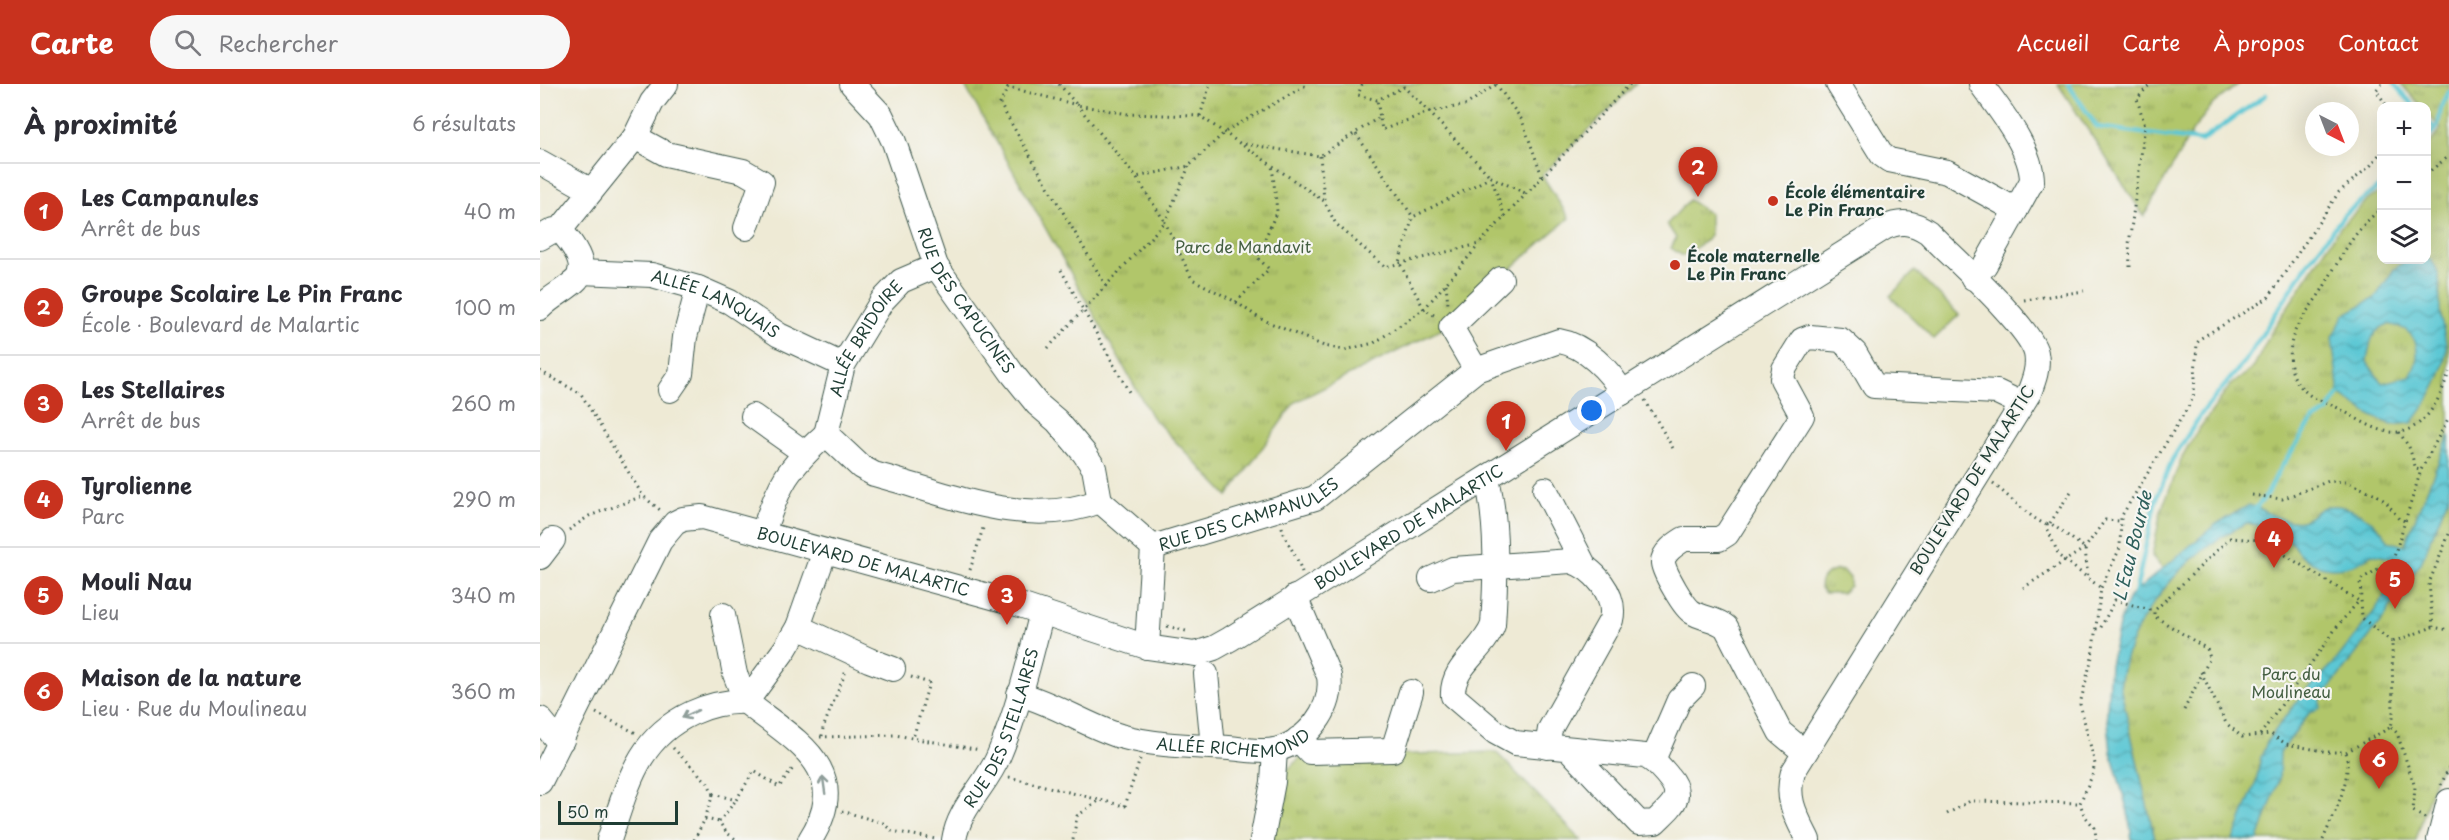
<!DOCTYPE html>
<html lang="fr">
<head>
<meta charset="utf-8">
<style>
	body { margin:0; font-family:"Playpen Sans",sans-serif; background:#f7f7f7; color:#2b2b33 }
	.controls { position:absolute; right:18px; top:18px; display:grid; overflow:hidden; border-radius:12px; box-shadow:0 6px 24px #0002 }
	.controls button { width:54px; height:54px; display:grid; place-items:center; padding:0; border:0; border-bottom:2px solid #e1e1e2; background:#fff; color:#2b2b33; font:30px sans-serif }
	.compass { position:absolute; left:1765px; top:18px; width:54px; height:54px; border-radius:50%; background:#fff; box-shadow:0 6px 24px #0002; rotate:138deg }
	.scale { position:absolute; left:18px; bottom:15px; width:120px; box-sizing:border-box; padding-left:6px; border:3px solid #1f3d34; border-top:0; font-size:16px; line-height:21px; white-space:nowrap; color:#1f3d34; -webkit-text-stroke:4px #f6f6f2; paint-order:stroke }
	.you { position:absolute; left:1052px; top:327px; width:21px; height:21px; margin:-15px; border:4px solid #fff; border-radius:50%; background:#1a73e8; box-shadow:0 0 0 9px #1a73e833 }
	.badge { display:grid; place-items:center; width:39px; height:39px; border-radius:50%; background:#c8321e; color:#fff; font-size:20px; font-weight:700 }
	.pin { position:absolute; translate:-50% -50px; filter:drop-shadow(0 2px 3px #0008) }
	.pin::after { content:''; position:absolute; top:32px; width:21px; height:18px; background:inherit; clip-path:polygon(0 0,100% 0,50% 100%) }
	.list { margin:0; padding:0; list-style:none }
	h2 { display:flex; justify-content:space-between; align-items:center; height:78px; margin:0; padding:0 24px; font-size:26px }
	h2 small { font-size:20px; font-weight:400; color:#7c7c81 }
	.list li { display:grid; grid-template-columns:39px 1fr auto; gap:18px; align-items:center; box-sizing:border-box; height:96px; padding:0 24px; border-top:2px solid #e1e1e2 }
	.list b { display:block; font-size:22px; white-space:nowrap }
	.list p { margin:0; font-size:20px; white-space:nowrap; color:#7c7c81 }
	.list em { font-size:20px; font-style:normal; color:#7c7c81 }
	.icon { flex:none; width:33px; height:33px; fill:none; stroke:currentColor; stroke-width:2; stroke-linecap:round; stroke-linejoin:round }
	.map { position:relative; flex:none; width:1909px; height:756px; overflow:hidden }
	header { display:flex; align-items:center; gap:36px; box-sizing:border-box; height:84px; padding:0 30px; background:#c8321e; color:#fff }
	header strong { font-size:28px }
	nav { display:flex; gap:33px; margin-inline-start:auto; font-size:21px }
	.search { width:420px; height:54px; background:#f7f7f7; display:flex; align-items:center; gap:15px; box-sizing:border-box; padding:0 21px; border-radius:33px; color:#7c7c81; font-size:22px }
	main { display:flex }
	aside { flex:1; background:#fff }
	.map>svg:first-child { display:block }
</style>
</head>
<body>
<header>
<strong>Carte</strong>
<div class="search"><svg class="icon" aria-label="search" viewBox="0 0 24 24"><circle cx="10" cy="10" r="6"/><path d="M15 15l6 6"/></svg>Rechercher</div>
<nav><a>Accueil</a><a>Carte</a><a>À propos</a><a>Contact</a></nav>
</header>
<main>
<aside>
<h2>À proximité<small>6 résultats</small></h2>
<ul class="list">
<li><span class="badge">1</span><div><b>Les Campanules</b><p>Arrêt de bus</p></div><em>40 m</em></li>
<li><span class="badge">2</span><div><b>Groupe Scolaire Le Pin Franc</b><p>École · Boulevard de Malartic</p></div><em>100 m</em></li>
<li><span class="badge">3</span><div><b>Les Stellaires</b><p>Arrêt de bus</p></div><em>260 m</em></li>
<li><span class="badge">4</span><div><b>Tyrolienne</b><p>Parc</p></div><em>290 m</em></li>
<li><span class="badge">5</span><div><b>Mouli Nau</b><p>Lieu</p></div><em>340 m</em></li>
<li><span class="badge">6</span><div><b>Maison de la nature</b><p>Lieu · Rue du Moulineau</p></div><em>360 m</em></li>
</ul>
</aside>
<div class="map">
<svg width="1909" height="756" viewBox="0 0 1909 756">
	<defs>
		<pattern id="park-tufts" width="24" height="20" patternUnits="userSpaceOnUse" patternTransform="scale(1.5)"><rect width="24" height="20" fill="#b1c66a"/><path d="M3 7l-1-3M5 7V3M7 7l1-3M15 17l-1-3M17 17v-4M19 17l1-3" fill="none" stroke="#8fa258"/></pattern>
		<pattern id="water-waves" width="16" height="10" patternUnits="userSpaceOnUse" patternTransform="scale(1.5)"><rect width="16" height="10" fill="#5cc7d4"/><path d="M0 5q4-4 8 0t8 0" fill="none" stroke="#4ba3ad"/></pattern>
	</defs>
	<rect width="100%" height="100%" fill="#f6f6f2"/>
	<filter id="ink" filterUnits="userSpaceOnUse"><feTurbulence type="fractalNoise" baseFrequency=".0167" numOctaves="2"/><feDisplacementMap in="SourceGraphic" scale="12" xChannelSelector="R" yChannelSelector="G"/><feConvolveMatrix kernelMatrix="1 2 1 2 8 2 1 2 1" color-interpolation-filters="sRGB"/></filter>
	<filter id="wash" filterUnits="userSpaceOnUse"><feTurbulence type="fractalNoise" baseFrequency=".008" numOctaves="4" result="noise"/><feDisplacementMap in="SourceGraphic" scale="24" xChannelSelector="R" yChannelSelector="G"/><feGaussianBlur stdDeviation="1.35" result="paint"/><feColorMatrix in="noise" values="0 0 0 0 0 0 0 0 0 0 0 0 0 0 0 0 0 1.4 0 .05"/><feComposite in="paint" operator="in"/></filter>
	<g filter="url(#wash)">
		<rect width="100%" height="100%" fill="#eeead5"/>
		<path fill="#b1c66a" stroke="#68824f" stroke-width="1.5" d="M1375,187L1419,231L1394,255L1350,212Z"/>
		<g fill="url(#park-tufts)" stroke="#68824f" stroke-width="1.5">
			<path d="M424,0H1096L1002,91L1029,134L902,245L755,318L688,412L612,333Z"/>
			<path d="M1518,0H1699L1673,20L1653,46L1604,132Z"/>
			<path d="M1861,0H1909V669L1894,696L1876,756H1615L1580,603C1585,561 1603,527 1632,496L1612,472L1621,427L1643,371L1654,352L1690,302L1713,284L1733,245L1801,142L1828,116L1841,107L1842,176H1886L1887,63L1901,45L1887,29L1886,22H1881Z"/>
			<path d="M1149,116L1170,130V151L1167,156L1143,172L1131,164L1136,154L1127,140Z"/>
			<path d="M1297,486L1304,487L1310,494V502L1302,509H1285L1280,504L1281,496L1287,490Z"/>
			<path d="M956,668L1041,756H732L744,689L761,673Z"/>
		</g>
		<g fill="url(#water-waves)" stroke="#3e8284" stroke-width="1.5" fill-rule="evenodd">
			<path d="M1887,172C1904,187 1899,208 1900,228C1901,241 1908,256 1906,269C1903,294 1887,320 1872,339L1852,341L1832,332L1799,310L1792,254L1805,230L1835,214L1854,185L1867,176H1886ZM1849,240C1854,242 1863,243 1867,247C1881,258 1879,279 1870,292L1842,299L1827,278C1830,260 1830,246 1849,240Z"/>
			<path d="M1909,352V411L1881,479L1855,513L1847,530L1780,616L1781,624L1770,628L1740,669L1739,695L1718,756H1693L1716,698L1721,673L1728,656L1760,613L1794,579L1833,529L1847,508L1859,476L1832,470C1813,487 1780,490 1760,470C1755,466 1754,460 1749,456C1739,448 1719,440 1706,439C1643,471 1589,532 1580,602L1615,756H1592L1588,728L1571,668L1567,627L1570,581L1580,537L1589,513L1676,440L1709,421C1724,425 1745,441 1762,437C1769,436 1775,427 1782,424C1804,415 1839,437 1848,457L1864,462Z"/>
		</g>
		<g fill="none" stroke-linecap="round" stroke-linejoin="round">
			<g stroke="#5cc7d4" stroke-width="4.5">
				<path d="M1528,0L1557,43L1661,57L1726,11"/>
				<path d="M1854,0L1874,22"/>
				<path d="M1886,36L1895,45"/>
				<path d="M1886,55L1898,42L1901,24L1909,8"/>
				<path d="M1713,427L1727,411L1738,388L1772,337L1787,328L1799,310"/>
				<path d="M1595,511L1615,419L1632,376L1662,329L1705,277L1769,178L1804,131L1842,100"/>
			</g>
		</g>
	</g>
	<g filter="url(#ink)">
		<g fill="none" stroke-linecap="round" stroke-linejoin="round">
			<g stroke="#3e574c" stroke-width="26">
				<g id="minor">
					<path id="s1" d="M312,0L341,31L354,58L396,182L472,289L497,320L517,337L544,369L554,384L560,417"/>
					<path d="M1298,0L1342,71L1349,76L1407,88L1476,126"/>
					<path d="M95,53L126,70L203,87L222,98L206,144"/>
					<path d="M0,78L50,106"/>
					<path d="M20,146L95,53L112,18L126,0"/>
					<path d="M0,154L14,146H20"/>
					<path id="s2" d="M40,188L112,191L158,204L190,218L239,251L303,281"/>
					<path d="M1433,194L1445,181L1492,97C1492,65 1459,25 1441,0"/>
					<path d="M0,224C10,213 29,204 37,195C49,180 30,157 20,146"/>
					<path d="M936,286L911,243L961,195"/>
					<path d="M130,306L141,290L145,253L158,204"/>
					<path d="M213,332L265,369"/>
					<path id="s3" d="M286,350L303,281L342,217L361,197L396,182"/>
					<path d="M947,395C958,441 956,494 953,541C944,567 911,582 913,612L955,648L975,659L1105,672C1115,676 1120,683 1127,691C1146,713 1132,721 1115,738L1099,739L1029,665"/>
					<path d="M1005,405L1044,481"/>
					<path id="s4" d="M223,449C239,399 247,385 286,350L321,383L334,390C406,409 486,446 560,417L613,463L775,414L936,286L1019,257C1044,261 1071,287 1082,309"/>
					<path d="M0,473L13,456"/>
					<path d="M891,495L913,485L1031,477C1054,484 1077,511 1071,536L1010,645L1007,663"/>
					<path d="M183,531L195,590L206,618"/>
					<path d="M258,543L329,576L353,585"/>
					<path d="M607,563L613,463"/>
					<path d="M666,590L673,663"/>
					<path id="s5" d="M479,610C514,619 545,641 580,652C615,662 653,662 689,664C703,665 721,669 735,666C767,658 794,625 789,592L755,513"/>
					<path d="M206,618C255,657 315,685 270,756"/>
					<path d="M206,618L245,565L258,543L285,467"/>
					<path d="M0,635L14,652L22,656"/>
					<path d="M758,655L770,668L853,666L871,608"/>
					<path d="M1264,668L1240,648L1186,543C1175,534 1163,535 1152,528C1144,524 1124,488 1123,479C1122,469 1136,460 1144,455H1179L1187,450L1262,332L1242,295L1244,285L1262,256L1270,253L1301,256L1315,269L1334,302L1457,308L1482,320"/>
					<path d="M1113,676L1139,616L1153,602"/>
					<path id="s6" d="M0,698L120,457L135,439L143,435L162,433L474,519L607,563L655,570L674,564L690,555L1344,144C1361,136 1373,138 1388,148C1411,172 1489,241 1496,269C1499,283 1494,296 1489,309L1253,688C1245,715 1256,732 1268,756"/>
					<path d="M69,756C88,702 96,655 152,629C170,621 187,617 206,618"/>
					<path id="s7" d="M414,756C419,723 447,701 459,671C478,626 490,575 502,528"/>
					<path d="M722,756L733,698L735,666"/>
					<path d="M1899,756L1909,717"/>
				</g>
			</g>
			<g stroke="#3e574c" stroke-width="3" stroke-dasharray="1.5 4.5" stroke-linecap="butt">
				<path d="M519,0L537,21L588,30L660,32L784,117L796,140L845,183L939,160L1090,0"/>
				<path d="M822,0L818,11L837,16L864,3L889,28L842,46L837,16"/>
				<path d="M956,0L982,36L1002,92"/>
				<path d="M1842,0L1836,6L1847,22"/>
				<path d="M889,28L951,93L873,133L859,178L884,225L897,233"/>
				<path d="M889,28L926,21L957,0"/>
				<path d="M660,32L670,0"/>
				<path d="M816,50L873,133"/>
				<path d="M705,60L780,72L838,34"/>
				<path d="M780,72L784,115"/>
				<path d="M649,82L625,138L652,195L696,218L719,234L784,262L805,266L834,259L884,225L938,162"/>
				<path d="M1886,90L1909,72"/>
				<path d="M1361,119L1371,101"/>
				<path d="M1842,124C1815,145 1801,172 1785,201C1768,231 1746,242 1751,282C1752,293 1760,303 1767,309C1774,315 1784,317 1792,321C1812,330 1840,354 1864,347C1890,339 1901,311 1909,288"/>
				<path d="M965,133L951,93L987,110"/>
				<path d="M1590,183L1589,160L1605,42L1597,15L1610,0"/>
				<path d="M521,186L589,308"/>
				<path d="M906,200L908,220"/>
				<path d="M566,202L460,20L468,3L537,21L596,93"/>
				<path d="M1484,216L1544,207"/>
				<path d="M696,218L729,185L717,173L737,127L732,81"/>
				<path d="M508,264L625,138L596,93L649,82L685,48L768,0"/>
				<path d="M0,287L41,310L103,412"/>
				<path d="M1105,316L1134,366"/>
				<path d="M1859,348L1869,363L1876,385L1881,386"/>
				<path d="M1453,400C1472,414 1485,430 1506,441L1519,472L1561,504"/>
				<path d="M1712,411L1742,415L1789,397L1806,398L1836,410L1847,419L1859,435L1865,437"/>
				<path d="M1510,439L1532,406"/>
				<path d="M1507,440L1510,439L1545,464L1548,494"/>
				<path d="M742,443C746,459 757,471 762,488"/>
				<path d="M29,446L49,432L103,412L120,426"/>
				<path d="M1909,450L1889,499L1893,543L1909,546"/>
				<path d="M430,486L444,441"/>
				<path d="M1483,504L1545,464L1565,436L1580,437"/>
				<path d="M627,542L646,547"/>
				<path d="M1556,545H1560L1575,516L1614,527"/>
				<path d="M1852,558L1822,534L1820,496L1853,476L1881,386L1909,333"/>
				<path d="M1661,588L1686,639L1702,653L1731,650L1746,660L1788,668H1806L1851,643L1853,634L1852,558L1893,543"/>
				<path d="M371,593L389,599L373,654"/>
				<path d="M1644,626L1670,574L1667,565L1614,532V527L1690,454L1721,456L1819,517L1799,540L1720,651"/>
				<path d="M56,629L96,649"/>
				<path d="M1851,643L1857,649L1875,703L1873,727L1886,735"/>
				<path d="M282,652L283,644L306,587"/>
				<path d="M280,653L355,651L440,666"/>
				<path d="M133,664L168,699L173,710"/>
				<path d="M469,693L560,716"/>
				<path d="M1901,701L1909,683"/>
				<path d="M173,710L196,716L214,687L239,703L254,683"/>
				<path d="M302,727L343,739L352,747L395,755"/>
				<path d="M1407,730L1430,717L1540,719"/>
				<path d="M165,735L179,738L187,749L197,756"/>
				<path d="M179,738L196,716"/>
				<path d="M154,756L165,735L173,710"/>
				<path d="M533,756L537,732L560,716L585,722L600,675"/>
				<path d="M1556,756L1555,744L1544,731L1540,719L1552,692L1555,680L1540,620L1552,573L1561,504L1580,464L1581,433L1651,318L1654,309L1657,259L1661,254L1728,214L1799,108L1831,81L1842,67"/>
				<path d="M1783,756C1794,728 1812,698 1806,668"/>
			</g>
			<use href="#minor" stroke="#fff" stroke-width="24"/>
		</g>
		<defs><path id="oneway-shaft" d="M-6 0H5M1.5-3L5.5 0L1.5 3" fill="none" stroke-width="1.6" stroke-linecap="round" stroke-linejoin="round" transform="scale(1.5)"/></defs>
		<g stroke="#8f9e9a">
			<use href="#oneway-shaft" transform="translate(150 630) rotate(155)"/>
			<use href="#oneway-shaft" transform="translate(284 701) rotate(-98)"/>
		</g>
	</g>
	<g fill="#c8321e" stroke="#f6f6f2" stroke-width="2">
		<circle cx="1233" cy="117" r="6"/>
		<circle cx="1135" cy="181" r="6"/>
	</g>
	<g text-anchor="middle" stroke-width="4.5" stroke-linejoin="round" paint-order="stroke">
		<g font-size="16" font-weight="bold" fill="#1f3d34" stroke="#f6f6f2" text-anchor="start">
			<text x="1245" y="114">École élémentaire<tspan x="1245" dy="18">Le Pin Franc</tspan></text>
			<text x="1147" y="178">École maternelle<tspan x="1147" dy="18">Le Pin Franc</tspan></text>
		</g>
		<g font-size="16" fill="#445f42" stroke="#f6f6f2">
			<text x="703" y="169">Parc de Mandavit</text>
			<text x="1751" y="596">Parc du<tspan x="1751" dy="18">Moulineau</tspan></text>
		</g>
		<g font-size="16" fill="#1f3d34" stroke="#f6f6f2">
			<text dy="6" stroke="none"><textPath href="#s1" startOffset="248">RUE DES CAPUCINES</textPath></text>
			<text dy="6" stroke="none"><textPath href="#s2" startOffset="142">ALLÉE LANQUAIS</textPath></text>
			<text dy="6" stroke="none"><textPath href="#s3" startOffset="105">ALLÉE BRIDOIRE</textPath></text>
			<text transform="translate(1432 396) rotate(-58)" y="6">BOULEVARD DE MALARTIC</text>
			<text dy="6" stroke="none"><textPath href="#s4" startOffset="586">RUE DES CAMPANULES</textPath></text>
			<text dy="6" stroke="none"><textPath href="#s6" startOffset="1082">BOULEVARD DE MALARTIC</textPath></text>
			<text dy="6" stroke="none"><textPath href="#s6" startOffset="488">BOULEVARD DE MALARTIC</textPath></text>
			<text dy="6" stroke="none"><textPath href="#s7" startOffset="123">RUE DES STELLAIRES</textPath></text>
			<text dy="6" stroke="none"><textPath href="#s5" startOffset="225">ALLÉE RICHEMOND</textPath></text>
		</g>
		<g font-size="18" font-style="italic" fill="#2e605c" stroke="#f6f6f2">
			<text transform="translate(1593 462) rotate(-76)" y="6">L'Eau Bourde</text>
		</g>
	</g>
</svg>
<div class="controls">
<button>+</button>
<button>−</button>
<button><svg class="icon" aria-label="layers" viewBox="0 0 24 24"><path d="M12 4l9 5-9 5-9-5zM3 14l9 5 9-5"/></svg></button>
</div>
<svg class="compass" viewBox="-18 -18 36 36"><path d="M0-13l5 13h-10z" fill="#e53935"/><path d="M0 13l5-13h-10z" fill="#7c7c81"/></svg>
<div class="scale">50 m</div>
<div class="you"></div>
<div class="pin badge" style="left:966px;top:367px">1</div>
<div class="pin badge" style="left:1158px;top:113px">2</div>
<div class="pin badge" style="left:467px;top:541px">3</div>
<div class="pin badge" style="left:1734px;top:484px">4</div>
<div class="pin badge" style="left:1855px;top:525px">5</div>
<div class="pin badge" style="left:1839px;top:705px">6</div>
</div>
</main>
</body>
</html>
